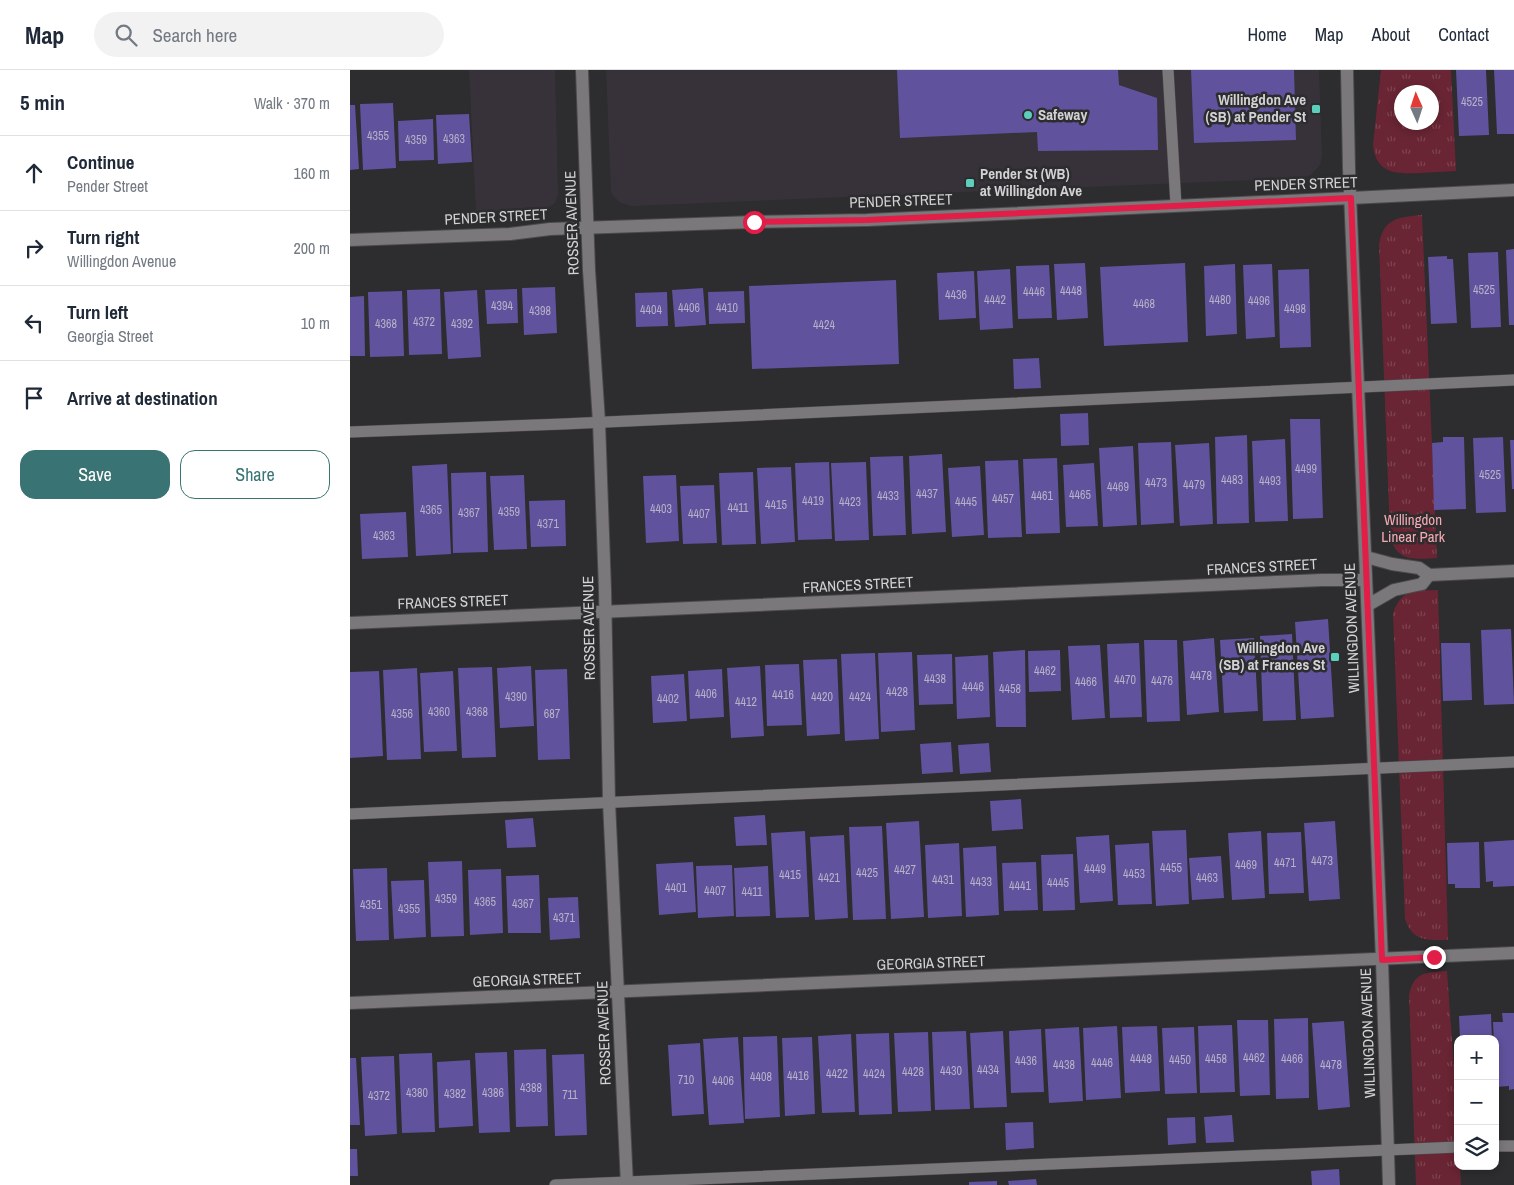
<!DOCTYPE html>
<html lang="en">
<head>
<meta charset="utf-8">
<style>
	body { margin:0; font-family:"Archivo Narrow",sans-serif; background:#f2f2f3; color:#1f2937 }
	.controls { position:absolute; right:15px; bottom:15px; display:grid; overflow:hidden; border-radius:10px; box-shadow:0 2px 8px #0003 }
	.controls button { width:45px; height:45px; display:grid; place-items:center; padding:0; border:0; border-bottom:1px solid #e0e1e3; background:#fff; color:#1f2937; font:25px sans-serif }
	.compass { position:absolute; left:1044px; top:15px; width:45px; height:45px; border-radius:50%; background:#fff; box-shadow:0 2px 8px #0003; rotate:357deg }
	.stop { position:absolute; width:15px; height:15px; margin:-11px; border:4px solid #e11d48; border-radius:50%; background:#fff }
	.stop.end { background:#e11d48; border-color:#fff; box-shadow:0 1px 5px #0008 }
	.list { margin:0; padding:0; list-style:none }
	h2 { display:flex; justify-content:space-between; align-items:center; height:65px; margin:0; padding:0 20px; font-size:21px }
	h2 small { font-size:16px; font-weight:400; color:#747a83 }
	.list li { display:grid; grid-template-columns:32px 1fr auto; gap:15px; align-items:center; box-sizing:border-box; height:75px; padding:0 20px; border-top:1px solid #e0e1e3 }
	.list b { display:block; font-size:19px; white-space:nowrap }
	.list p { margin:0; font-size:16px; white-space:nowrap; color:#747a83 }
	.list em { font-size:16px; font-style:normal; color:#747a83 }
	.actions { display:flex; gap:10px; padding:15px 20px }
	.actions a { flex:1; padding:11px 0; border:1px solid #3a7373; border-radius:15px; text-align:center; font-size:18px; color:#3a7373 }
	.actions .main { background:#3a7373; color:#fff }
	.icon { flex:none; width:28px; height:28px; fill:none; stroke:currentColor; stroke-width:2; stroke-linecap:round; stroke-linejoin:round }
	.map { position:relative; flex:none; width:1164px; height:1115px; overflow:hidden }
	header { display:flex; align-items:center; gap:30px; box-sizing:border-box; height:70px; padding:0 25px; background:#fff; border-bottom:1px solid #e0e1e3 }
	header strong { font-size:24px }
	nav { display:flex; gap:28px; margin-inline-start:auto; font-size:18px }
	.search { width:350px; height:45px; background:#f2f2f3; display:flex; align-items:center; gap:12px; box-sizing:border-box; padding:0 18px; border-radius:28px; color:#747a83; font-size:19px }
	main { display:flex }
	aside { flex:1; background:#fff }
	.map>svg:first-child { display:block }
</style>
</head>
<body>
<header>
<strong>Map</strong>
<div class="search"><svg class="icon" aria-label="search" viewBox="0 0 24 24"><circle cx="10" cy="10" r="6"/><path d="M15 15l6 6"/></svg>Search here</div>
<nav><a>Home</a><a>Map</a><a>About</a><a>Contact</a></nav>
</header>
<main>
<aside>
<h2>5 min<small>Walk · 370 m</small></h2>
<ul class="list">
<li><svg class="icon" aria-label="ahead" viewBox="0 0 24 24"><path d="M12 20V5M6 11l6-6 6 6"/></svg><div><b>Continue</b><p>Pender Street</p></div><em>160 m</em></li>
<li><svg class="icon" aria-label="right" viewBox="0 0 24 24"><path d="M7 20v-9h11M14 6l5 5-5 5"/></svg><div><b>Turn right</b><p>Willingdon Avenue</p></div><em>200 m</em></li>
<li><svg class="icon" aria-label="left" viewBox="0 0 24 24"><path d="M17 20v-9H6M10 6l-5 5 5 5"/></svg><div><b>Turn left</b><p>Georgia Street</p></div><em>10 m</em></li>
<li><svg class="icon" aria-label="arrive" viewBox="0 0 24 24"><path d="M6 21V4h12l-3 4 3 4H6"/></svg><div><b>Arrive at destination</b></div></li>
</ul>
<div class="actions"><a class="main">Save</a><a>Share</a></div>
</aside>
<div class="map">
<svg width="1164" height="1115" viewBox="0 0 1164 1115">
	<defs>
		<pattern id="park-tufts" width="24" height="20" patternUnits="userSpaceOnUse" patternTransform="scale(1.25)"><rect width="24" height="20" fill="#692533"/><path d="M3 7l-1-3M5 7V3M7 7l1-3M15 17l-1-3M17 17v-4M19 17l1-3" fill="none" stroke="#7e4450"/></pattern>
	</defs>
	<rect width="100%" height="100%" fill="#2d2c2e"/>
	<g fill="#373239">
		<path d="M119,0H205L208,124L205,133L196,139L126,142Z"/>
		<path d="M256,0H969L972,86L970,95L961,105L950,108L282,136L271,133L264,127L261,122Z"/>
	</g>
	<g fill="url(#park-tufts)" fill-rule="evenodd">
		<path d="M1031,0H1101L1106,101C1094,102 1082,102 1070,103C1046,104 1026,104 1023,75ZM1082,22V52H1052V22Z"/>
		<path d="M1072,145L1087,488C1065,489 1047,493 1040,466L1029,175C1033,148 1049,147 1072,145Z"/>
		<path d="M1088,520L1098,870C1077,870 1063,872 1055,849L1043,543C1052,518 1065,521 1088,520Z"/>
		<path d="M1097,901L1108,1054V1096H1110L1111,1115H1066L1059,925C1064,901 1076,903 1097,901Z"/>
	</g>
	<g fill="#60529d">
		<path d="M547,0H768L769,15L807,28L808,80L688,81L687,62L550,68Z"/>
		<path d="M841,0H944L946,70L844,73Z"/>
		<path d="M1106,0H1136L1139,65L1109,66Z"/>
		<path d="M1144,0H1164V64H1147Z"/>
		<path d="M43,33L46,98L13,100L10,34Z"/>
		<path d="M0,35H5L9,99L0,100Z"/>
		<path d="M119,44L122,92L88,94L86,45Z"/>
		<path d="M83,49L84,90L49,91L48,51Z"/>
		<path d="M1164,179V255H1159L1156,180Z"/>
		<path d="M1148,182L1151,257L1121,258L1118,183Z"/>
		<path d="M1097,186V189H1103L1107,253L1081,254L1078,187Z"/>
		<path d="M735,193L738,248L707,250L704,194Z"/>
		<path d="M835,193L838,272L754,276L750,197Z"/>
		<path d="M885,194L887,264L856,266L854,196Z"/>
		<path d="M922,194L925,267L896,269L893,195Z"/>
		<path d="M699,195L702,248L668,249L666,196Z"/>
		<path d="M660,199L663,258L630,260L627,201Z"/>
		<path d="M959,199L961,277L930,278L928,200Z"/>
		<path d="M624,201L626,248L589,250L587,203Z"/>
		<path d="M546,210L549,294L402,299L399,216Z"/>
		<path d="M205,217L207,263L174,265L172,218Z"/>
		<path d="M353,218L356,255L325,257L322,220Z"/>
		<path d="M90,219L92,284L59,285L57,220Z"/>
		<path d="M167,219L168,253L137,254L135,220Z"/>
		<path d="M127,220L131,287L98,289L94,222Z"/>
		<path d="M52,221L54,286L20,287L18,222Z"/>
		<path d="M394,221L395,253L359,254L358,222Z"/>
		<path d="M317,222L318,256L286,257L285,223Z"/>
		<path d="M14,226L15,286H0V227Z"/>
		<path d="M689,288L691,318L664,319L663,289Z"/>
		<path d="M738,343L739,375L711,376L710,344Z"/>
		<path d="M940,349H970L973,448L943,449Z"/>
		<path d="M897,365L899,453L867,454L865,367Z"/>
		<path d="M1093,367H1114L1116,439L1084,440L1082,373L1093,372Z"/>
		<path d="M1153,367L1156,442L1126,443L1123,368Z"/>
		<path d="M935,369L938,451L905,452L902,371Z"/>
		<path d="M1160,370H1164V419H1162Z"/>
		<path d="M821,372L824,453L791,455L788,373Z"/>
		<path d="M859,373L863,454L830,456L825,375Z"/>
		<path d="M783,376L787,455L753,457L749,378Z"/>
		<path d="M592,384L596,462L562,464L559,386Z"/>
		<path d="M553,386L556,465L523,466L520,387Z"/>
		<path d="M707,388L710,463L676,464L673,389Z"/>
		<path d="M668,390L672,467L638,468L635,391Z"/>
		<path d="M479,392L482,469L448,470L445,393Z"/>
		<path d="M516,392L519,470L485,471L481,393Z"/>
		<path d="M744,393L748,456L716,457L713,395Z"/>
		<path d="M97,394L101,484L66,486L62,396Z"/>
		<path d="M630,396L634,465L602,467L598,398Z"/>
		<path d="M441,397L445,472L411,474L407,398Z"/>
		<path d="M136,402L138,482L103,483L101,403Z"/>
		<path d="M403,402L406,474L372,475L369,403Z"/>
		<path d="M174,405L177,479L144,480L140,406Z"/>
		<path d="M326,405L329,471L296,473L293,406Z"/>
		<path d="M364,415L367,473L333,474L330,416Z"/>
		<path d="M215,430L216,476L181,477L179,431Z"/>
		<path d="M56,442L58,487L12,489L10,444Z"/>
		<path d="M978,549L984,647L951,649L945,552Z"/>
		<path d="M1161,559L1164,634L1134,635L1131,560Z"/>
		<path d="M942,564L946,650L913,651L910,566Z"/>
		<path d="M864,568L869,642L837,645L833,571Z"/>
		<path d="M904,568L908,641L874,643L870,570Z"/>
		<path d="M794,570H827L830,651L797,652Z"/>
		<path d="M789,573L792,647L760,648L757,574Z"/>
		<path d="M1091,573H1120L1122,630L1093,631Z"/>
		<path d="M750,575L755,648L722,650L718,576Z"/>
		<path d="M675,580L676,657H646L643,582Z"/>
		<path d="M710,580L711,621L679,622L678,581Z"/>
		<path d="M562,582L565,660L531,662L528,583Z"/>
		<path d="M525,583L529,669L495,671L491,584Z"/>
		<path d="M602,584L603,634L569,635L567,585Z"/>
		<path d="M638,585L640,647L607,649L605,587Z"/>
		<path d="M487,589L490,664L457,666L453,590Z"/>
		<path d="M449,594L452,655L417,656L415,595Z"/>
		<path d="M181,596L184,656L150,658L147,598Z"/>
		<path d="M410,596L414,666L381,668L377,598Z"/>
		<path d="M142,597L146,687L112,688L108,598Z"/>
		<path d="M67,598L71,689L37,690L33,600Z"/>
		<path d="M217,599L220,689L188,690L185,600Z"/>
		<path d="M372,599L374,647L340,649L338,601Z"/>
		<path d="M29,601L33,686L0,688V602Z"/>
		<path d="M103,601L107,681L74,682L70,603Z"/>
		<path d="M334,604L337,651L303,653L301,606Z"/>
		<path d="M601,672L603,702L572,704L570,674Z"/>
		<path d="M639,673L641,702L610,704L608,675Z"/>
		<path d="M671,729L673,759L642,761L640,731Z"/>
		<path d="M415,745L417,775L386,776L384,747Z"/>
		<path d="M183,748L186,777L157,778L155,750Z"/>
		<path d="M569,751L574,847L541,849L536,753Z"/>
		<path d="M985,751L990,829L959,831L954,753Z"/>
		<path d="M532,756L536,849L503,850L499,757Z"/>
		<path d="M836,760L839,834L806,836L802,761Z"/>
		<path d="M455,761L459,847L426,848L421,763Z"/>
		<path d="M911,761L915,828L882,830L878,763Z"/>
		<path d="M951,762L954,823L919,824L917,763Z"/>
		<path d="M494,765L498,848L465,850L460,767Z"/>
		<path d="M759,765L763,831L730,833L726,767Z"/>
		<path d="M1164,770V816L1143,817V811L1136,812L1134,772Z"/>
		<path d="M1129,772L1130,818H1105V814H1098L1097,773Z"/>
		<path d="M609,773L612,846L578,848L575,775Z"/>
		<path d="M799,773L802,834L768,835L765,775Z"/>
		<path d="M646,776L649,845L616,847L613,778Z"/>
		<path d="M723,784L725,840L693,841L691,785Z"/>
		<path d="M871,786L874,828L842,830L839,788Z"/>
		<path d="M112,791L114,866L81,867L78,792Z"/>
		<path d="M343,792L346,842L309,845L306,794Z"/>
		<path d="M686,792L688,840L654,841L652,793Z"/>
		<path d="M382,795L384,846L348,848L346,796Z"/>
		<path d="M418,796L420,846L386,847L384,798Z"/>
		<path d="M37,798L39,870L6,871L3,799Z"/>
		<path d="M151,799L153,863L120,865L118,800Z"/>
		<path d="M189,805L191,863H158L156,806Z"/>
		<path d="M74,810L76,867L44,869L41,811Z"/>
		<path d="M228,827L230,868L200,870L198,828Z"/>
		<path d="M1152,943H1164V1019L1159,1020V1016L1146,1017L1143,952H1153Z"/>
		<path d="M1141,944L1142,969H1110L1109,946Z"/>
		<path d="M958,948L959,1028L926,1029L924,949Z"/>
		<path d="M887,950H918L920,1025L890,1026Z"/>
		<path d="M994,951L1000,1037L968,1040L962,953Z"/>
		<path d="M882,955L885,1022L850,1023L848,956Z"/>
		<path d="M767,956L771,1028L736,1030L733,958Z"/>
		<path d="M807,956L810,1021L775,1023L772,957Z"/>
		<path d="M729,957L733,1031L699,1033L695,959Z"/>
		<path d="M844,957L847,1023L815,1024L812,958Z"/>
		<path d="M691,959L694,1022L661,1023L659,961Z"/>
		<path d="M616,961L620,1039L585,1040L582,962Z"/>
		<path d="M653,961L657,1037L624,1038L620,963Z"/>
		<path d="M578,962L581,1041L548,1042L544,963Z"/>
		<path d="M539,963L542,1044L509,1045L506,964Z"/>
		<path d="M501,964L505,1042L472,1043L468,966Z"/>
		<path d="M427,966L430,1047L395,1049L393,967Z"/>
		<path d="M388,967L394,1053L359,1055L353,969Z"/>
		<path d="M462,967L465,1044L435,1046L432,968Z"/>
		<path d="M350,973L354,1044L322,1046L318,975Z"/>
		<path d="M196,979L198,1056L166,1057L164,980Z"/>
		<path d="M157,982L160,1062L129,1063L125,983Z"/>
		<path d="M82,983L85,1062L52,1063L49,984Z"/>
		<path d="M234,984L237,1065L205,1066L202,985Z"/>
		<path d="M44,986L47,1064L15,1066L11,987Z"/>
		<path d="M0,988H6L10,1055H0Z"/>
		<path d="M120,990L123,1056L89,1058L87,992Z"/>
		<path d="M882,1045L884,1072L856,1073L854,1047Z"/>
		<path d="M845,1047L846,1073L818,1075L817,1048Z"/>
		<path d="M683,1052L684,1078L656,1080L655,1053Z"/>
		<path d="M0,1079H7L8,1106H0Z"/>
		<path d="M989,1099L990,1115H962L961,1101Z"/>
		<path d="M686,1109L687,1115H659L658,1111Z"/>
		<path d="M647,1111V1115H619V1112Z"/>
	</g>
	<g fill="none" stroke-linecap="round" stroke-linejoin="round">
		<g stroke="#4b494b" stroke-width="12">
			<g id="lane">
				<path d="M818,0L826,135"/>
				<path d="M0,362L213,354L1164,310"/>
				<path d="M0,744L1164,692"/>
				<path d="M1145,1076H1164"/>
				<path d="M205,1115L1108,1077"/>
			</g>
		</g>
		<g stroke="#4b494b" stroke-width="14">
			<g id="street">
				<path d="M232,0L239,200L249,352L255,520L259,732L277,1115"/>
				<path d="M1016,487L1042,494L1069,498L1079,505L1164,501"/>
				<path d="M1018,535L1044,520L1072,514L1079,505"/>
				<path d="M0,553L972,510H1016"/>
				<path d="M0,933L1164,883"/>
			</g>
		</g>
		<g stroke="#4b494b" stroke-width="14">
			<g id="secondary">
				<path d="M997,0L999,99L1032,890L1039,1115"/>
				<path d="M0,170L160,164L200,159L404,152L517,150L1001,128L1164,120"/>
			</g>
		</g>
		<use href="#lane" stroke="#7a787b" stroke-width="11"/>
		<use href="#street" stroke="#7a787b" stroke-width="12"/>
		<use href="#secondary" stroke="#7a787b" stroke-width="12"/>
	</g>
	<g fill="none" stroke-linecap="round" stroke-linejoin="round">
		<path stroke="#e11d48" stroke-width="6" d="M404,152L517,150L1001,128L1032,890L1084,887"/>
	</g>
	<g fill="#5bcebc" stroke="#2d2c2e" stroke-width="2">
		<rect x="961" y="34" width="10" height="10" rx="2.5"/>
		<circle cx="678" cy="45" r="5"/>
		<rect x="615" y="108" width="10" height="10" rx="2.5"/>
		<rect x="980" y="582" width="10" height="10" rx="2.5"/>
	</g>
	<g text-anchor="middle" stroke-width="5" stroke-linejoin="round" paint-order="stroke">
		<g font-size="12" fill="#b6b1c6">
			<text x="1122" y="36">4525</text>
			<text x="28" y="70">4355</text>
			<text x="104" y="73">4363</text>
			<text x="66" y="74">4359</text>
			<text x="1134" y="224">4525</text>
			<text x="721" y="225">4448</text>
			<text x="684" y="226">4446</text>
			<text x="606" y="229">4436</text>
			<text x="645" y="234">4442</text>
			<text x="870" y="234">4480</text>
			<text x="909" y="235">4496</text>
			<text x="794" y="238">4468</text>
			<text x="152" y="240">4394</text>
			<text x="339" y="242">4406</text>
			<text x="377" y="242">4410</text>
			<text x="945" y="243">4498</text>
			<text x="301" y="244">4404</text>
			<text x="190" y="245">4398</text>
			<text x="74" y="256">4372</text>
			<text x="36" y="258">4368</text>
			<text x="112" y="258">4392</text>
			<text x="474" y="259">4424</text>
			<text x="956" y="403">4499</text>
			<text x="1140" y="409">4525</text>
			<text x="882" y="414">4483</text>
			<text x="920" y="415">4493</text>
			<text x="806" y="417">4473</text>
			<text x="844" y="419">4479</text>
			<text x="768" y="421">4469</text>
			<text x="577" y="428">4437</text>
			<text x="730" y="429">4465</text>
			<text x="538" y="430">4433</text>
			<text x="692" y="430">4461</text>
			<text x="653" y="433">4457</text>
			<text x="463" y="435">4419</text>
			<text x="500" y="436">4423</text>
			<text x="616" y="436">4445</text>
			<text x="426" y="439">4415</text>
			<text x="388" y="442">4411</text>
			<text x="311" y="443">4403</text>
			<text x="81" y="444">4365</text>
			<text x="159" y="446">4359</text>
			<text x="119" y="447">4367</text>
			<text x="349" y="448">4407</text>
			<text x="198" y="458">4371</text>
			<text x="34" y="470">4363</text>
			<text x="695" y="605">4462</text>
			<text x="851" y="610">4478</text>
			<text x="585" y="613">4438</text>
			<text x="775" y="614">4470</text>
			<text x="812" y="615">4476</text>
			<text x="736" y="616">4466</text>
			<text x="623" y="621">4446</text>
			<text x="660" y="623">4458</text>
			<text x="547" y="626">4428</text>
			<text x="356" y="628">4406</text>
			<text x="433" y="629">4416</text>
			<text x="166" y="631">4390</text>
			<text x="472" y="631">4420</text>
			<text x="510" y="631">4424</text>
			<text x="318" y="633">4402</text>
			<text x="396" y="636">4412</text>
			<text x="89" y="646">4360</text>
			<text x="127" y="646">4368</text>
			<text x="52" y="648">4356</text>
			<text x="202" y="648">687</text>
			<text x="972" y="795">4473</text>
			<text x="935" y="797">4471</text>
			<text x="896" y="799">4469</text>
			<text x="821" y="802">4455</text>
			<text x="745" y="803">4449</text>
			<text x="555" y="804">4427</text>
			<text x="517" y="807">4425</text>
			<text x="784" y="808">4453</text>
			<text x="440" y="809">4415</text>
			<text x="479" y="812">4421</text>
			<text x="857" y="812">4463</text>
			<text x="593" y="814">4431</text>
			<text x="631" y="816">4433</text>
			<text x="708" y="817">4445</text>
			<text x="670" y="820">4441</text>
			<text x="326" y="822">4401</text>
			<text x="365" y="825">4407</text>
			<text x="402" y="826">4411</text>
			<text x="96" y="833">4359</text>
			<text x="135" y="836">4365</text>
			<text x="173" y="838">4367</text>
			<text x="21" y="839">4351</text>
			<text x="59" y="843">4355</text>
			<text x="214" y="852">4371</text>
			<text x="904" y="992">4462</text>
			<text x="791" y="993">4448</text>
			<text x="866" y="993">4458</text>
			<text x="942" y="993">4466</text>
			<text x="830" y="994">4450</text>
			<text x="676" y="995">4436</text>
			<text x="752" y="997">4446</text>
			<text x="714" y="999">4438</text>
			<text x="981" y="999">4478</text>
			<text x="638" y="1004">4434</text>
			<text x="601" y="1005">4430</text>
			<text x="563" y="1006">4428</text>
			<text x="487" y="1008">4422</text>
			<text x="524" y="1008">4424</text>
			<text x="448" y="1010">4416</text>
			<text x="411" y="1011">4408</text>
			<text x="336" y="1014">710</text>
			<text x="373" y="1015">4406</text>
			<text x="181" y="1022">4388</text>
			<text x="67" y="1027">4380</text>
			<text x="143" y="1027">4386</text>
			<text x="105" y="1028">4382</text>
			<text x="220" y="1029">711</text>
			<text x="29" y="1030">4372</text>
		</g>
		<g font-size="15" font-weight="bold" fill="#d2d1d3" stroke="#2d2c2e" text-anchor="end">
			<text x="956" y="35">Willingdon Ave<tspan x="956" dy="17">(SB) at Pender St</tspan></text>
			<text x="688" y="50" text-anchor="start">Safeway</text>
			<text x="630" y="109" text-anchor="start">Pender St (WB)<tspan x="630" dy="17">at Willingdon Ave</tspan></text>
			<text x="975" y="583">Willingdon Ave<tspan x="975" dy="17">(SB) at Frances St</tspan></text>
		</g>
		<g font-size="15" fill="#d2d1d3" stroke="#2d2c2e">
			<text transform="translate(956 114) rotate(-2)" y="5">PENDER STREET</text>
			<text transform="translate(551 131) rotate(-2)" y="5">PENDER STREET</text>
			<text transform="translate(146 147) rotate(-3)" y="5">PENDER STREET</text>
			<text transform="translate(222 153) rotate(-92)" y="5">ROSSER AVENUE</text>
			<text transform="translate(912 497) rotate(-3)" y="5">FRANCES STREET</text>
			<text transform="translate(508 515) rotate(-3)" y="5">FRANCES STREET</text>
			<text transform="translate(103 532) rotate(-2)" y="5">FRANCES STREET</text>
			<text transform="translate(239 558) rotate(-91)" y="5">ROSSER AVENUE</text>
			<text transform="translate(1002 558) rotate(-92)" y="5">WILLINGDON AVENUE</text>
			<text transform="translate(581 893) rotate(-2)" y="5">GEORGIA STREET</text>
			<text transform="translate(177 910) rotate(-2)" y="5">GEORGIA STREET</text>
			<text transform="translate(254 963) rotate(-92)" y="5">ROSSER AVENUE</text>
			<text transform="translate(1018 963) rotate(-92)" y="5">WILLINGDON AVENUE</text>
		</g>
		<g font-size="15" fill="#f6abb4" stroke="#2d2c2e">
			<text x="1063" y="455">Willingdon<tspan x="1063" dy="17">Linear Park</tspan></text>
		</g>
	</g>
</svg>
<div class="controls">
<button>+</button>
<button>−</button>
<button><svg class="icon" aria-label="layers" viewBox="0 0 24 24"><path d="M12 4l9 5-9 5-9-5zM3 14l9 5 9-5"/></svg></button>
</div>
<svg class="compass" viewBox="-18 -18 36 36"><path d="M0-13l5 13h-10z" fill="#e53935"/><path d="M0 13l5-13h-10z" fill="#747a83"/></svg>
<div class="stop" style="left:404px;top:152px"></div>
<div class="stop end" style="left:1084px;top:887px"></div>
</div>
</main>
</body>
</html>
